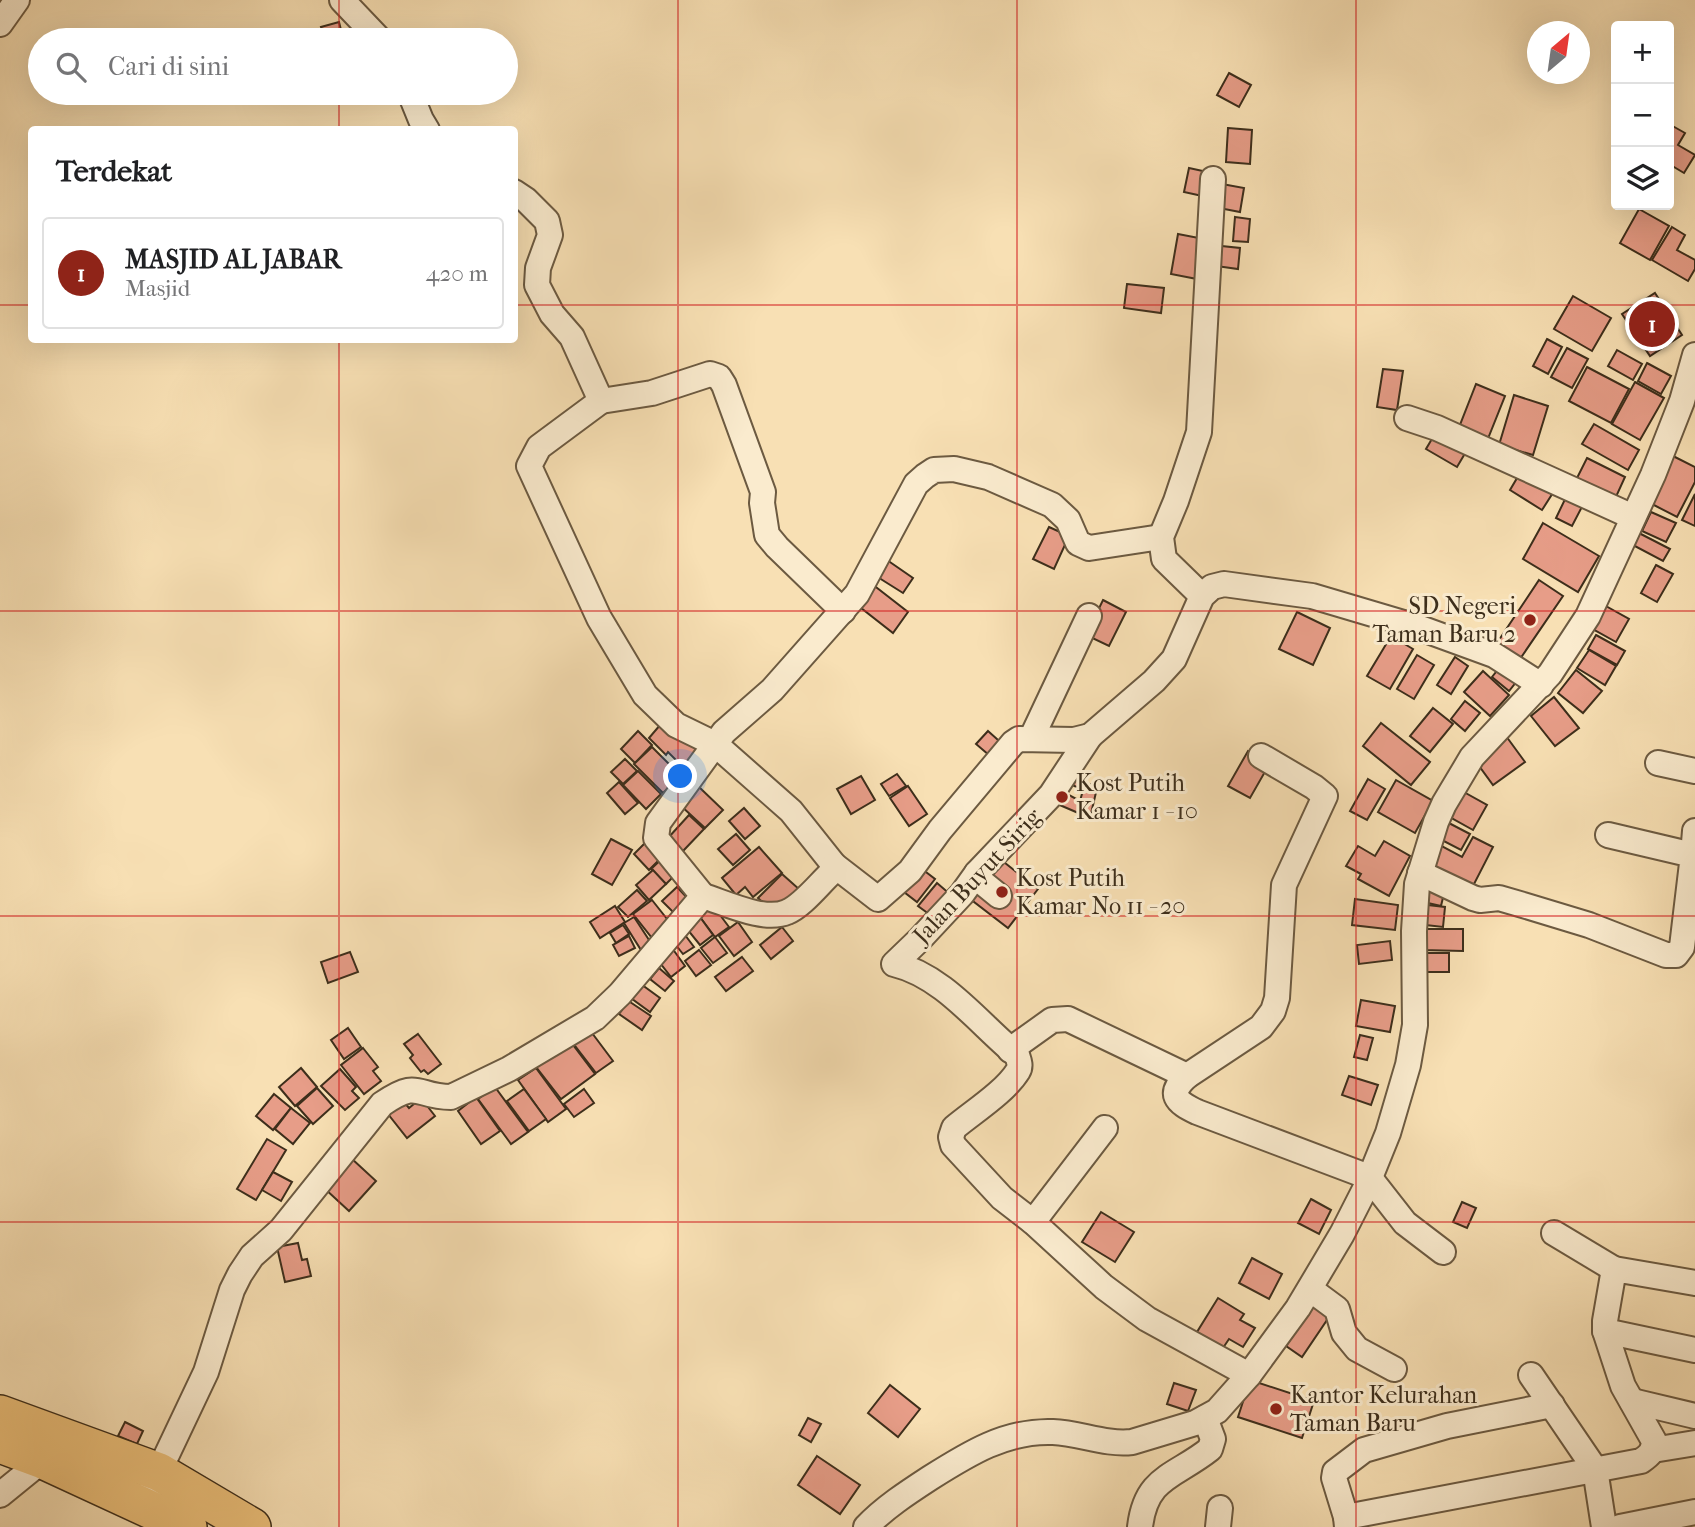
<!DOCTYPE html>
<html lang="id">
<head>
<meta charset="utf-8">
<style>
	body { margin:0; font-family:"IM FELL French Canon",serif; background:#f2f2f2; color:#202124 }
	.controls { position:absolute; right:21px; top:21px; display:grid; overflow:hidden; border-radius:7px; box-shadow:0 7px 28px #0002 }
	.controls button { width:63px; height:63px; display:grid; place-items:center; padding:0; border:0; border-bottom:2px solid #e0e0e0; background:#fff; color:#202124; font:35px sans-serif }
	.compass { position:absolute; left:1527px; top:21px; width:63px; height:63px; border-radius:50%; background:#fff; box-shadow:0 7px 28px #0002; rotate:29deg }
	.you { position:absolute; left:681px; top:777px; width:24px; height:24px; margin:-18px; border:5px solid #fff; border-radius:50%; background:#1a73e8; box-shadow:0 0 0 10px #1a73e833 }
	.badge { display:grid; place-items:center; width:46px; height:46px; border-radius:50%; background:#8f2418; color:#fff; font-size:23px; font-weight:700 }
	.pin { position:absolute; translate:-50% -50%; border:4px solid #fff; box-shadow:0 2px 7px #0006 }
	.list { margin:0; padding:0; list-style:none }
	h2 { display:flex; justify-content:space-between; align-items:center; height:91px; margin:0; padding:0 28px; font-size:30px }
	h2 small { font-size:23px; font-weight:400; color:#757577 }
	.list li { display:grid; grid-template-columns:46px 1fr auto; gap:21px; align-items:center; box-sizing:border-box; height:112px; margin:0 14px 14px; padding:0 14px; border:2px solid #e0e0e0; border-radius:7px }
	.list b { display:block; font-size:26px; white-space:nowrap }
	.list p { margin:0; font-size:23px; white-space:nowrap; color:#757577 }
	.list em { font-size:23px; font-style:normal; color:#757577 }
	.icon { flex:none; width:38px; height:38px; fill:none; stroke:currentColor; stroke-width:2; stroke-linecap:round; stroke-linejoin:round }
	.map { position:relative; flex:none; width:1695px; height:1527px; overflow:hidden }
	.search { position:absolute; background:#fff; box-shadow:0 7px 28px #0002; left:28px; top:28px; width:490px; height:77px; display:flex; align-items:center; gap:18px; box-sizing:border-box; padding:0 24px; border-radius:38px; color:#757577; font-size:26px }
	.panel { position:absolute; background:#fff; box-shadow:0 7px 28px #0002; left:28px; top:126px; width:490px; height:217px; border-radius:7px }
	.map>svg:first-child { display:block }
</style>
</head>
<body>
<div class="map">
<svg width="1695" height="1527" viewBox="0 0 1695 1527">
	<rect width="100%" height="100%" fill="#f8e0b4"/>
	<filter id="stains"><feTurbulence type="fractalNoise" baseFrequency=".00286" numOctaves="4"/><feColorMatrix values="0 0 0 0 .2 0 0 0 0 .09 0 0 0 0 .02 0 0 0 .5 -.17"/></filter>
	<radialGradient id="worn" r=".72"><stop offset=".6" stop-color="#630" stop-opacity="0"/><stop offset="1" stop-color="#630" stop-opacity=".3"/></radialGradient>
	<g fill="#e79d88" stroke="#3d2e1b" stroke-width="2">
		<path d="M339,22L342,34L325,39L321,27Z"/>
		<path d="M1229,73L1251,85L1239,107L1217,95Z"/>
		<path d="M1669,124L1685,133L1678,145L1695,155L1684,173L1669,164Z"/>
		<path d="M1228,128L1252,130L1250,164L1226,162Z"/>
		<path d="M1189,168L1212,173L1207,197L1184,192Z"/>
		<path d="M1222,184L1244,188L1240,212L1219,208Z"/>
		<path d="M1639,209L1669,226L1650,260L1620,243Z"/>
		<path d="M1235,217L1250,219L1248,242L1233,241Z"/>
		<path d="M1672,227L1685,235L1677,250L1695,260V269L1688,281L1652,260Z"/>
		<path d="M1178,234L1204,239L1197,279L1171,274Z"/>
		<path d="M1212,245L1240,248L1238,269L1209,265Z"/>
		<path d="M1127,284L1164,288L1161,313L1124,308Z"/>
		<path d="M1655,293L1682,335L1650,356L1622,314Z"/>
		<path d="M1573,296L1611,318L1592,351L1554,329Z"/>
		<path d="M1547,339L1562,347L1548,374L1533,366Z"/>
		<path d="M1567,348L1588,359L1572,388L1551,377Z"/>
		<path d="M1617,350L1642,364L1633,380L1608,366Z"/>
		<path d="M1647,363L1671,376L1661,394L1638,381Z"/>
		<path d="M1587,367L1629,389L1611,423L1569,401Z"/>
		<path d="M1383,369L1403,371L1397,410L1377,407Z"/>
		<path d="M1635,382L1664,398L1640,440L1612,424Z"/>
		<path d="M1476,384L1505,396L1487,441L1458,430Z"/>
		<path d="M1514,395L1548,406L1533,455L1499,445Z"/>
		<path d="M1594,424L1639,450L1628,470L1582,444Z"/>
		<path d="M1436,432L1467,450L1457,467L1426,449Z"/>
		<path d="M1673,456L1695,467V482L1677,517L1650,503Z"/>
		<path d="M1587,458L1625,477L1615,499L1576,480Z"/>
		<path d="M1523,468L1556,488L1542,510L1510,490Z"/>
		<path d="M1569,491L1586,499L1572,526L1556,518Z"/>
		<path d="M1695,494V526L1682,520Z"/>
		<path d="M1651,512L1676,523L1666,542L1642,531Z"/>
		<path d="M1543,523L1599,556L1578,592L1523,559Z"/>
		<path d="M1049,527L1069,536L1054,569L1033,559Z"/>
		<path d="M1637,532L1670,549L1663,561L1631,544Z"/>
		<path d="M887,560L913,578L903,593L876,576Z"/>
		<path d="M1656,565L1673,574L1657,602L1641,593Z"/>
		<path d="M1539,580L1563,596L1520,659L1497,643Z"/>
		<path d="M872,584L908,612L893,633L856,604Z"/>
		<path d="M1103,600L1126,612L1109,646L1086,635Z"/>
		<path d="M1604,605L1629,619L1616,642L1591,628Z"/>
		<path d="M1297,612L1330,628L1313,665L1279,649Z"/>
		<path d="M1596,635L1625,651L1617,665L1588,649Z"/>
		<path d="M1391,636L1413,649L1390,689L1367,676Z"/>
		<path d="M1589,650L1616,666L1605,685L1577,668Z"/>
		<path d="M1417,655L1434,665L1414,699L1397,689Z"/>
		<path d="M1455,657L1468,666L1451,694L1437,685Z"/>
		<path d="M1500,667L1517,681L1509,691L1492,677Z"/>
		<path d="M1576,670L1602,691L1583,713L1558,693Z"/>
		<path d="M1483,671L1509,695L1490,716L1464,692Z"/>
		<path d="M1554,697L1579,728L1555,746L1531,716Z"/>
		<path d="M1465,701L1480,713L1465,731L1451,719Z"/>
		<path d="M1433,708L1453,724L1430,752L1410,736Z"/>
		<path d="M666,718L700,752L684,768L668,752L666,755L649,738Z"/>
		<path d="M1381,723L1430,762L1411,785L1363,746Z"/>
		<path d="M638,731L652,745L635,763L621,749Z"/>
		<path d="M988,731L1007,748L996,761L976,744Z"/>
		<path d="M1506,736L1525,762L1493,785L1474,759Z"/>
		<path d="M652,747L681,776L663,793L634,764Z"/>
		<path d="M1248,751L1270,763L1250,798L1228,786Z"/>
		<path d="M625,759L637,771L623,784L611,772Z"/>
		<path d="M638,771L661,794L646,809L623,785Z"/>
		<path d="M1067,772L1097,788L1090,818L1048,800L1056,788L1080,801L1083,790L1062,780Z"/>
		<path d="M897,774L906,786L889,796L881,784Z"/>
		<path d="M861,776L875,800L851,814L837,789Z"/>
		<path d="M1368,779L1385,789L1367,820L1350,811Z"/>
		<path d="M1396,780L1433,801L1415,833L1378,812Z"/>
		<path d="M619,782L638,803L625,814L607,793Z"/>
		<path d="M698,786L723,810L705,828L680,805Z"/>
		<path d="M908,786L927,814L909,826L890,798Z"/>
		<path d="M1462,791L1487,805L1473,830L1448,816Z"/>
		<path d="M744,808L760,826L745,839L729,821Z"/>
		<path d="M689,815L704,829L683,851L668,838Z"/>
		<path d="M1445,821L1470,834L1461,850L1436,837Z"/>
		<path d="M736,834L750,850L733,865L718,849Z"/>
		<path d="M1473,837L1493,847L1472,888L1428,864L1438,844L1462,857Z"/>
		<path d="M611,839L632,850L612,885L592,874Z"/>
		<path d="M649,839L664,855L649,870L634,854Z"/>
		<path d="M1384,841L1410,856L1389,896L1358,879L1361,874L1346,866L1358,846L1375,856Z"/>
		<path d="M759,847L782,873L753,897L745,887L736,895L722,878Z"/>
		<path d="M666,855L680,870L666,884L651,869Z"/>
		<path d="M995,855L1038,889L1008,928L965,895Z"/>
		<path d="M922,869L935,879L917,902L904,892Z"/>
		<path d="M653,870L666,884L649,900L636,885Z"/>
		<path d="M782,874L800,890L775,915L758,898Z"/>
		<path d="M937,883L951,895L933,917L918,906Z"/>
		<path d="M1423,884L1445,889L1441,906L1419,901Z"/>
		<path d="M677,887L692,903L677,916L662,901Z"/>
		<path d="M637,890L647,901L628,917L618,907Z"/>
		<path d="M1355,899L1398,905L1395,930L1352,925Z"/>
		<path d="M652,900L671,924L652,938L633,914Z"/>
		<path d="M711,903L729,927L715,937L697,913Z"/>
		<path d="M1419,904L1445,907L1443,927L1417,924Z"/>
		<path d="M615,906L625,922L600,938L590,922Z"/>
		<path d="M697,913L713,935L700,945L683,924Z"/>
		<path d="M634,917L651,943L641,950L624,923Z"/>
		<path d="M738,922L752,942L734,956L719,936Z"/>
		<path d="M623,925L629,934L616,943L610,933Z"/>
		<path d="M782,927L793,941L771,959L760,945Z"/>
		<path d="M1422,929H1463V951L1422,950Z"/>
		<path d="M682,931L694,947L683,954L671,939Z"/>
		<path d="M629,936L635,948L619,956L613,945Z"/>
		<path d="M715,937L727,953L713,963L701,948Z"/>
		<path d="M1390,941L1392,960L1359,964L1357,945Z"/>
		<path d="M672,948L685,966L671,977L657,959Z"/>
		<path d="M699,950L711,965L696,976L685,961Z"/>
		<path d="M350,952L358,972L328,983L321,962Z"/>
		<rect x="1423" y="953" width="26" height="19"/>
		<path d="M742,957L753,971L726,991L715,977Z"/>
		<path d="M659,968L674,981L665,991L650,979Z"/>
		<path d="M634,979L660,998L650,1012L624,993Z"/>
		<path d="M621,996L651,1016L642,1030L619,1014L622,1010L615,1005Z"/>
		<path d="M1361,1000L1395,1006L1390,1032L1356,1026Z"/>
		<path d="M586,1025L613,1061L596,1073L569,1038Z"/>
		<path d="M348,1028L361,1047L344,1059L331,1040Z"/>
		<path d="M418,1034L441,1064L428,1074L424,1070L421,1072L410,1058L413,1055L404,1044Z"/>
		<path d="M1360,1035L1373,1038L1367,1060L1354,1057Z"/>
		<path d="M567,1037L595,1074L561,1099L533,1063Z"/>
		<path d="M363,1048L378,1067L373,1071L381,1081L364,1094L341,1065Z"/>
		<path d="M301,1068L317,1087L295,1106L279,1087Z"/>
		<path d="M536,1068L566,1109L548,1122L518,1080Z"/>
		<path d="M340,1069L356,1087L352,1091L359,1098L345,1110L321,1086Z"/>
		<path d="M1349,1076L1378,1085L1371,1105L1342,1095Z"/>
		<path d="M495,1087L528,1132L511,1144L478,1099Z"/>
		<path d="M317,1088L333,1106L313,1124L297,1106Z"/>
		<path d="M524,1089L546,1119L529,1131L507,1101Z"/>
		<path d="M584,1089L594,1103L574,1117L564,1104Z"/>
		<path d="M274,1094L291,1108L273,1130L256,1116Z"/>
		<path d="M476,1097L500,1131L481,1144L458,1111Z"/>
		<path d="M421,1098L435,1116L407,1138L388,1114L404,1102L409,1108Z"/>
		<path d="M291,1108L310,1123L293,1144L275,1129Z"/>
		<path d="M267,1139L286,1150L256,1200L237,1189Z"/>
		<path d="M351,1158L376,1181L349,1211L324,1188Z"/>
		<path d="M273,1172L292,1182L281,1201L262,1190Z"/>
		<path d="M1311,1199L1331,1210L1319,1234L1298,1223Z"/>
		<path d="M1462,1202L1476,1208L1467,1228L1453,1222Z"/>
		<path d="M1101,1212L1134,1232L1115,1262L1082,1242Z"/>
		<path d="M298,1243L302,1260L307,1259L311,1276L285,1282L277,1247Z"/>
		<path d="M1252,1258L1282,1274L1269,1299L1239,1283Z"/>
		<path d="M1218,1298L1244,1314L1240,1320L1255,1328L1243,1347L1229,1339L1223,1348L1197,1332Z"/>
		<path d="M1312,1306L1329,1317L1302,1357L1286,1346Z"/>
		<path d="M1250,1380L1314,1401L1302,1438L1238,1417Z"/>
		<path d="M1174,1383L1196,1390L1188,1411L1167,1404Z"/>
		<path d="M890,1385L920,1409L898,1437L868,1413Z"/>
		<path d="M808,1418L821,1424L811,1442L799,1435Z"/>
		<path d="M125,1422L143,1431L137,1444L118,1436Z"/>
		<path d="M817,1456L860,1485L840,1514L798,1485Z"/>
	</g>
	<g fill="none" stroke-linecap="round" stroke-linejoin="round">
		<g stroke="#6c5a41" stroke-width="28">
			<g id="minor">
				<path d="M342,0L380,40"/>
				<path d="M0,24L17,0"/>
				<path d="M410,93L421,120L427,130"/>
				<path d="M514,192L526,200L547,221L550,235L538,268L537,285L552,314L572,337L601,401L539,447L529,466L599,618L645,695L676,725L715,744L791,811L834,865"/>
				<path d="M601,401L652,393L710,374L719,377L724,385L763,492L762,503L767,535L777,547L843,611"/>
				<path d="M1407,418L1437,428L1633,517"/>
				<path d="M1202,596L1164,559L1161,537L1176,501L1199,432L1213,179"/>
				<path d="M1031,739L1089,616"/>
				<path d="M1261,756L1314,787L1325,796L1284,885L1277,998L1273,1011L1261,1027L1187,1076C1167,1094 1176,1102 1197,1112L1369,1177L1405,1223L1443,1252"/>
				<path d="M1658,763L1695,771"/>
				<path d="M1693,855L1695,831"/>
				<path d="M977,873L983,883L999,896"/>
				<path d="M1420,873L1473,898L1480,900L1499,898L1523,905L1589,925L1666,955H1676L1682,947L1693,855L1608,835"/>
				<path d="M703,896C726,903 764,922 787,912C802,906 819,884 832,872L834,865L878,899L910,871L940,830L1013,743L1019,739L1074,740L1090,736L1154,681L1174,659L1202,596L1212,587L1224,584L1312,596L1420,628L1494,655L1541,685"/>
				<path d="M1010,1050L1052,1020L1068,1019L1187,1076"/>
				<path d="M1105,1128L1033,1222L1104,1287L1147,1319L1249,1375"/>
				<path d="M1033,1222L1002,1198L953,1145L951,1137L954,1128C973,1112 1005,1092 1018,1071C1021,1066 1019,1061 1017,1055C979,1024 944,976 894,964L920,939L962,894L977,873L1051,795L1090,736"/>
				<path d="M1554,1233L1614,1269"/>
				<path d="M1310,1289L1337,1309L1344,1333L1357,1349L1394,1369"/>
				<path d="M1605,1331L1695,1350"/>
				<path d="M1531,1375L1595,1469L1604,1527"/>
				<path d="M1632,1401L1695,1416"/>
				<path d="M1653,1450L1695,1443"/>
				<path d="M0,1495L43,1460"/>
				<path d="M143,1505L206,1372L232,1290L240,1274L252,1256L281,1230L382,1104C420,1078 415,1097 451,1097L509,1069L595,1018L620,994L703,896L656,838L658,823L724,732L772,690L857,594L916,484L925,476L934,470L954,469L988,477L1052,505L1068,520L1078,543L1089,548L1161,537"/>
				<path d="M1346,1517L1334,1478L1335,1472L1364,1450L1447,1426L1552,1405"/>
				<path d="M866,1527C884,1508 907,1493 930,1478C968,1454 1006,1430 1053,1432C1080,1433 1105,1445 1132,1442L1195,1423L1217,1411L1249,1375L1298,1308L1342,1234L1367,1185L1388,1133L1408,1065L1415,1025L1414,931L1417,884L1436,822L1444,804L1472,757L1550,674L1588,616L1653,475L1682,401L1695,355"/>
				<path d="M1140,1527C1146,1476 1175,1477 1210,1449L1213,1439L1205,1418"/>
				<path d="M1218,1527L1220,1508"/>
				<path d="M1347,1527L1346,1517L1641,1461C1650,1455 1653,1452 1654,1441L1623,1386L1605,1331V1321L1614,1269L1695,1283"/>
				<path d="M1620,1527L1695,1512"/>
			</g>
		</g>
		<g stroke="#3d2e1b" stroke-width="40">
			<g id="highway">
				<path d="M0,1414L159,1472L252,1527"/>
				<path d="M0,1444L43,1460L188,1527"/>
			</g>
		</g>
		<use href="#minor" stroke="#faebce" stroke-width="24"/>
		<use href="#highway" stroke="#ecc07a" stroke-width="37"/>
	</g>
	<path fill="none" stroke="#d62828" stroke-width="2" stroke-opacity="0.55" d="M339,0V40M678,0V1527M1017,0V1527M1356,0V1527M339,93V130M0,305H32M514,305H1695M339,340V1527M0,611H1695M0,916H1695M0,1222H1695"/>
	<g fill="#8f2418" stroke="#faebce" stroke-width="2.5">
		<circle cx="1530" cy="620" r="7"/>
		<circle cx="1062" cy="797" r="7"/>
		<circle cx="1002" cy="892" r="7"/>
		<circle cx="1276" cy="1409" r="7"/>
	</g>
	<g text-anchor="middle" stroke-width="6" stroke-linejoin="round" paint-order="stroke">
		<g font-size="24" fill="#3d2e1b" stroke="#faebce" text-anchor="start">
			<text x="1516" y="614" text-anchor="end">SD Negeri<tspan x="1516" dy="28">Taman Baru 2</tspan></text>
			<text x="1076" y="791">Kost Putih<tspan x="1076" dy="28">Kamar 1 - 10</tspan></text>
			<text x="1016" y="886">Kost Putih<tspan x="1016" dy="28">Kamar No 11 - 20</tspan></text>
			<text x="1290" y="1403">Kantor Kelurahan<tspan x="1290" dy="28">Taman Baru</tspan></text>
		</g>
		<g font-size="24" fill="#3d2e1b" stroke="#faebce">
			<text transform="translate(977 876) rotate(-47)" y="8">Jalan Buyut Sirig</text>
		</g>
	</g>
	<rect width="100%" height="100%" filter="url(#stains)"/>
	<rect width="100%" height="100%" fill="url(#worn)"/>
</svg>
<div class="controls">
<button>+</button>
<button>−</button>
<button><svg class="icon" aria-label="layers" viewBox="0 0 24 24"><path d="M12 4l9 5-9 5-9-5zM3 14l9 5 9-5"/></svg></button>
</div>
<svg class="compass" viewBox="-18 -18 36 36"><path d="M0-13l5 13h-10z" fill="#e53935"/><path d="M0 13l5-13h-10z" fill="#757577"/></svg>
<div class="you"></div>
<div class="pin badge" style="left:1652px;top:324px">1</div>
<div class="search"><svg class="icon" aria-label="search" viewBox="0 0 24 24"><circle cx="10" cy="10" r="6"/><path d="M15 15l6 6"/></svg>Cari di sini</div>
<section class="panel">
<h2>Terdekat<small></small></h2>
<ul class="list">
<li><span class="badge">1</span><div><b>MASJID AL JABAR</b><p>Masjid</p></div><em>420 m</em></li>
</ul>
</section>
</div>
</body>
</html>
